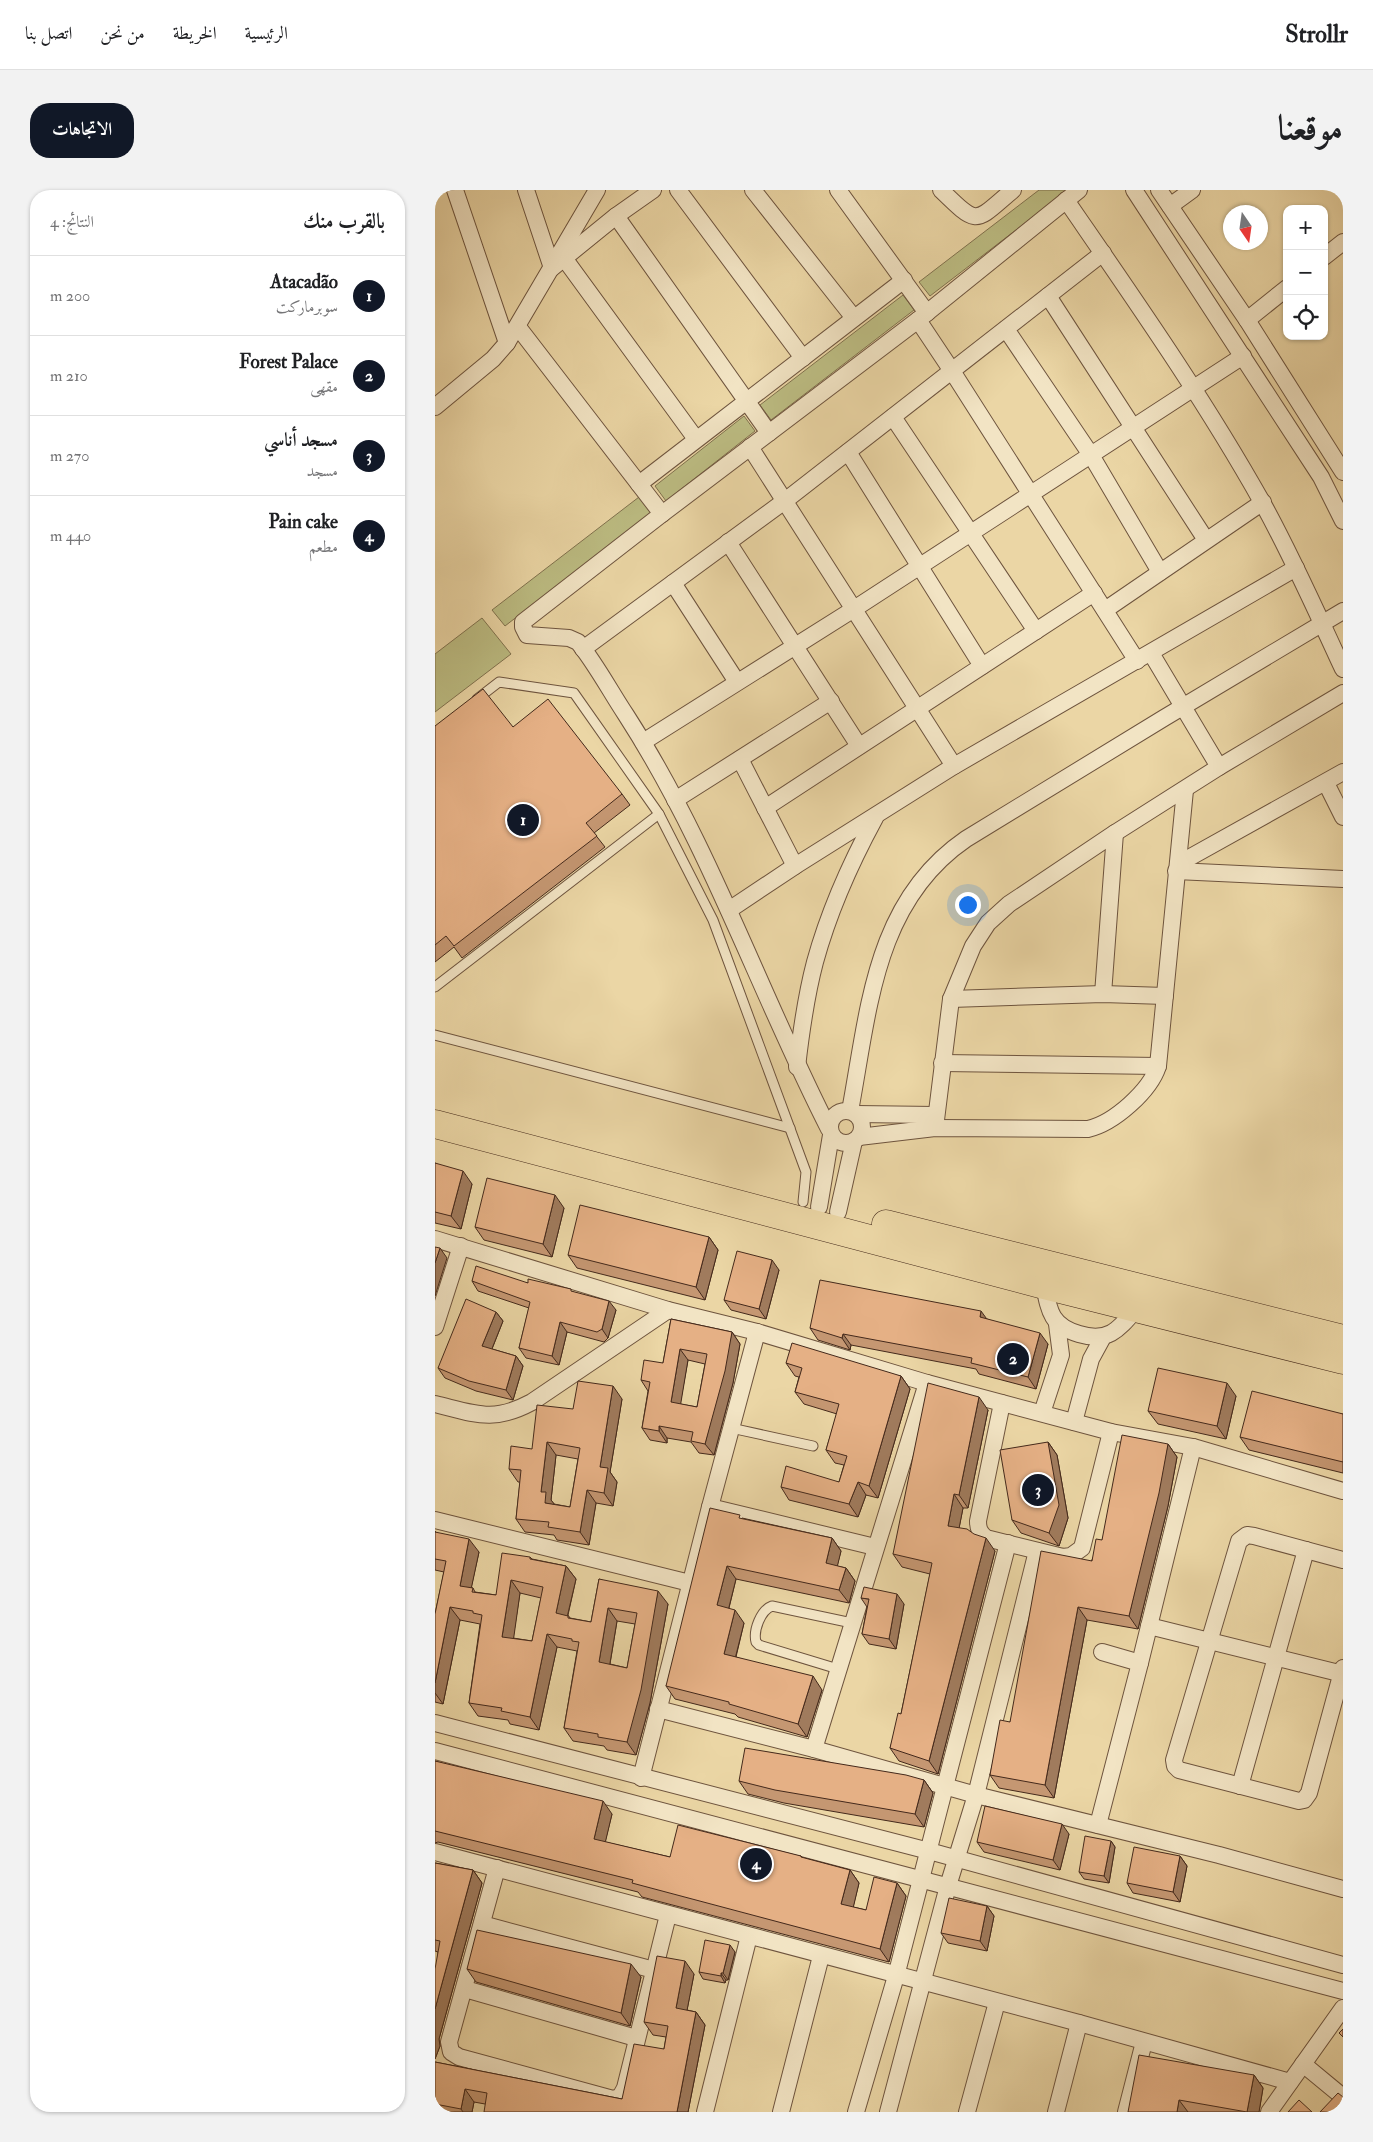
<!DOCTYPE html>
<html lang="ar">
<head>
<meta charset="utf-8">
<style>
	body { margin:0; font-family:"IM FELL Double Pica",Amiri,serif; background:#f2f2f2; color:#202124; direction:rtl }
	.controls { position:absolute; right:15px; top:15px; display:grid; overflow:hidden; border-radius:10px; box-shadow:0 1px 4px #0004 }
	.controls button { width:45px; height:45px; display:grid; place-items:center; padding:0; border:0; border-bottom:1px solid #e0e0e0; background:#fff; color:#202124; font:25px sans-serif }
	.compass { position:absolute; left:788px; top:15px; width:45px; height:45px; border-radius:50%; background:#fff; box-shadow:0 1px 4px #0004; rotate:167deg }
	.you { position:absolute; left:532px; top:714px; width:18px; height:18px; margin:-12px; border:4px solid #fff; border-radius:50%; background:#1a73e8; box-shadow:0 0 0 8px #1a73e833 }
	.badge { display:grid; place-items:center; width:32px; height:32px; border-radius:50%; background:#111827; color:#fff; font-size:16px; font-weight:700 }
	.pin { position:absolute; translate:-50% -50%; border:2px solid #fff; box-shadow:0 1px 5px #0006 }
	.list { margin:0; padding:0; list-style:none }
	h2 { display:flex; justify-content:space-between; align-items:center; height:65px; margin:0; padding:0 20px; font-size:21px }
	h2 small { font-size:16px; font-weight:400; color:#757577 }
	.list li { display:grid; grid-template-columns:32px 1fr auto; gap:15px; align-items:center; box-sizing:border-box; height:80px; padding:0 20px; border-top:1px solid #e0e0e0 }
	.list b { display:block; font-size:19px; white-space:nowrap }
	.list p { margin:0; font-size:16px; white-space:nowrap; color:#757577 }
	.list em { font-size:16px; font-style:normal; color:#757577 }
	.icon { flex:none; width:28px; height:28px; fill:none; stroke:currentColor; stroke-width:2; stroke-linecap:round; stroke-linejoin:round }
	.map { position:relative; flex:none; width:908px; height:1922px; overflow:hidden; direction:ltr; border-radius:20px }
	header { display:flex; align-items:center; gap:30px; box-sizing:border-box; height:70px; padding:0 25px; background:#fff; border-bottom:1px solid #e0e0e0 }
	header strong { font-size:24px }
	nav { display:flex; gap:28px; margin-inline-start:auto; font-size:18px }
	.intro { display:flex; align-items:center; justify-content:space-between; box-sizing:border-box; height:120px; padding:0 30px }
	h1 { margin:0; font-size:35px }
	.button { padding:12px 22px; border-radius:20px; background:#111827; color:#fff; font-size:18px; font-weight:700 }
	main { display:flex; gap:30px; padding:0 30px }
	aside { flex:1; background:#fff; border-radius:20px; box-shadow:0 1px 4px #0004 }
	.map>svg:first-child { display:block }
</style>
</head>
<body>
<header>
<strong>Strollr</strong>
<nav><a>الرئيسية</a><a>الخريطة</a><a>من نحن</a><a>اتصل بنا</a></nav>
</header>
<div class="intro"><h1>موقعنا</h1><a class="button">الاتجاهات</a></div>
<main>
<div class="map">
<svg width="908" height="1922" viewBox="0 0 908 1922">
	<rect width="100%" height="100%" fill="#ebd6a5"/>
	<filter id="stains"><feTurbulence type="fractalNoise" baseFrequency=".004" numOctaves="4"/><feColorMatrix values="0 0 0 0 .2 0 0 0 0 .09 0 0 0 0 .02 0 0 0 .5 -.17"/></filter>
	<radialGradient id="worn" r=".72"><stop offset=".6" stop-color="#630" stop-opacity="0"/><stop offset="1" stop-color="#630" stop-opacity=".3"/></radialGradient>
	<g fill="#bcbc82" stroke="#80724e">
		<path d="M604,0H633L495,106L484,92Z"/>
		<path d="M468,105L479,120L336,230L325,215Z"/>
		<path d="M309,226L320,241L231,311L220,296Z"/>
		<path d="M204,307L216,323L70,436L57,420Z"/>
		<path d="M47,428L76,464L0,522V464Z"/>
	</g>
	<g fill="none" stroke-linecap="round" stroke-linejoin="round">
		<g stroke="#6e543e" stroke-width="11">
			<g id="service">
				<path d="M42,509L64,492L139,503L224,624L278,730L371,982L368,1012"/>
				<path d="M0,797L224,624"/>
				<path d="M0,845L355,938"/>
				<path d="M296,1238L378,1256"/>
				<path d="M403,1479L324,1455L321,1452C318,1440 326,1420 337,1416L417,1433"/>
			</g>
		</g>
		<g stroke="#6e543e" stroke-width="18">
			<g id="minor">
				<path d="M20,0L72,153"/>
				<path d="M91,0L117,78L181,26L218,0"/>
				<path d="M243,0L368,168"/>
				<path d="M318,0L419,128"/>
				<path d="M403,0L492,123"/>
				<path d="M506,0C544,37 539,33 578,0"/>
				<path d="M699,0L886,287L908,331"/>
				<path d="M724,0L812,130L908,282"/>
				<path d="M631,10C699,109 768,207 827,312C857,366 882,423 908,479"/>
				<path d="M735,16L757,0"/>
				<path d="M181,26L334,243"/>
				<path d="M889,67L908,52"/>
				<path d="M129,68L261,249"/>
				<path d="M613,106L771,350"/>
				<path d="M483,130L517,181L702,471"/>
				<path d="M812,130L852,98"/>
				<path d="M83,137L227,324"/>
				<path d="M571,139L656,265L725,382"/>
				<path d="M0,217L58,169L72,153L162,0"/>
				<path d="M458,227L601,441"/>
				<path d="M315,257L519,576"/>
				<path d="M413,262L547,476"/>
				<path d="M204,294L469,90"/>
				<path d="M293,352L424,556"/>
				<path d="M238,393L302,492"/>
				<path d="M670,420L828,312"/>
				<path d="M148,459L351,310L668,63"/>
				<path d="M716,463L784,577"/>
				<path d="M208,552L419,419L808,166"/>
				<path d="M305,569L360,676"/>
				<path d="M891,593L908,627"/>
				<path d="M240,610L396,511"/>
				<path d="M330,618L659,403"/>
				<path d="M743,674L908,582"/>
				<path d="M741,681L908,689"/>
				<path d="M294,720L360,676L519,576L861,378"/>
				<path d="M668,804L680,643"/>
				<path d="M516,809L668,804L730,806"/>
				<path d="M507,873L723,876"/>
				<path d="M362,877C366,842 371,806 380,772C394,721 415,674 440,628"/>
				<circle cx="411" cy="937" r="16"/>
				<path d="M415,921C434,820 439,712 531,649L729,528L908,421"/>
				<path d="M421,924L500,925"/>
				<path d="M500,938L516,809L538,756L553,733L574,714L680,643L784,577L908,503"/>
				<path d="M394,939C324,802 275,655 191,525C175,501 161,474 143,452L134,448L92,445L88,437V432L227,324L483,130L644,0"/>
				<path d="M424,947L500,938L653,939C679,933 715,901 723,876L750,600"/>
				<path d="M384,1017L396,945"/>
				<path d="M403,1022L419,951"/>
				<path d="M0,1049L233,1120L322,1142L492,1193L676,1242L758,1257L908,1301"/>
				<path d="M609,1095C614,1121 616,1136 644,1144C674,1153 684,1139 702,1118"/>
				<path d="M0,1137L26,1056"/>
				<path d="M567,1213L543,1331C543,1339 545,1343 551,1348L628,1367L636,1366L647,1358L676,1242"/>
				<path d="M0,1214C41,1224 58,1233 97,1212L233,1120"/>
				<path d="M607,1223L626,1165L622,1134"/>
				<path d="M639,1232L656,1169L668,1147"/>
				<path d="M275,1317L440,1357"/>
				<path d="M0,1330L255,1393"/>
				<path d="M908,1370L819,1346L812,1345L804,1351L739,1570L740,1576L744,1580L864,1611L869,1610L874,1603L908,1478"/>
				<path d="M714,1436L908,1484"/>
				<path d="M667,1462L705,1473"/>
				<path d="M223,1519L379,1559L541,1605L784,1665L908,1699"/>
				<path d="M0,1533L494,1661L908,1775"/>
				<path d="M379,1559L492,1193"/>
				<path d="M0,1561L908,1801"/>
				<path d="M206,1588L275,1317L322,1142"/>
				<path d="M805,1596L871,1360"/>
				<path d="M663,1635L705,1473L758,1257"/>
				<path d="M0,1662L644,1833L855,1892"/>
				<path d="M62,1678L14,1852L16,1862L24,1867L178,1909L185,1907L190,1898L233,1725"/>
				<path d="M47,1734L219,1780"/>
				<path d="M30,1799L201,1848"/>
				<path d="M868,1874L908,1907"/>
				<path d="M270,1922L314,1746"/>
				<path d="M346,1922L386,1766"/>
				<path d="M421,1922L461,1786L573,1353"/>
				<path d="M453,1922L513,1696L541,1605L602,1361"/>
				<path d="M532,1922L562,1812"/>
				<path d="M621,1922L644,1833"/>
				<path d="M691,1922L709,1852"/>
				<path d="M834,1922L908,1818"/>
			</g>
		</g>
		<g stroke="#44291b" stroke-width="29">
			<g id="trunk">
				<path d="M0,934L609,1095L908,1170"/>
				<path d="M451,1034L908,1149"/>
			</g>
		</g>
		<use href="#service" stroke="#f2e4c4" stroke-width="9"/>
		<use href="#minor" stroke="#f2e4c4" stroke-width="16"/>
		<use href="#trunk" stroke="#ebd6a5" stroke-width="28"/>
	</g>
	<g fill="#c59772" stroke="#44291b" fill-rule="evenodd">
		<path d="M0,536L78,537L187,604L195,615L159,643L170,657L27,768L19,757L0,772Z"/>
		<path d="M0,973L37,994L26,1039L0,1033Z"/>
		<path d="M129,1018L117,1067L49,1050L40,1037Z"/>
		<path d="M274,1047L283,1060L270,1110L142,1078L133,1065Z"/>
		<path d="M344,1080L331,1129L296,1120L289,1110Z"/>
		<path d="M37,1091L93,1093L138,1102L181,1120L173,1148L169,1152L132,1142L124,1175L91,1168L84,1158L94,1118L43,1101Z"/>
		<path d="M61,1122L68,1131L57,1159L81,1166L88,1176L78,1210L41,1201L10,1188L3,1178Z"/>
		<path d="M236,1129L297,1142L305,1154L298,1193L279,1265L264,1263L256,1252L232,1248V1253L215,1250L207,1238L213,1201L206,1190L228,1173ZM253,1170L270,1174L262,1217L245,1214Z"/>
		<path d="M552,1129L613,1154L601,1199L544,1184L541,1179L416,1155L415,1160L383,1150L375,1138Z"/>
		<path d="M351,1173L466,1186L475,1199L443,1308L431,1305L423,1327L354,1310L346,1297L404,1292L409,1275L400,1273L391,1260L402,1224L369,1214L360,1202L364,1187L360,1186Z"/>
		<path d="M801,1206L791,1249L723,1234L713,1221Z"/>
		<path d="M187,1209L175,1282L182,1292L178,1316L161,1313L154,1355L122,1350L119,1345L90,1342L81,1329L85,1292H83L74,1279L97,1259L138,1219ZM121,1265L143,1269L135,1317L119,1314L116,1310Z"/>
		<path d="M553,1220L533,1318H528L524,1338L560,1361L503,1584L464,1571L455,1558L466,1524L495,1384L467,1377L458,1364Z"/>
		<path d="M908,1224V1283L814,1260L805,1247Z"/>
		<path d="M613,1252L622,1265L633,1328L624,1356L586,1343L577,1330Z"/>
		<path d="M733,1254L742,1267L733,1316L703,1439L652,1430L619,1608L564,1598L555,1585L575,1532L667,1350Z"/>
		<path d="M307,1328L397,1348L406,1361L402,1376L411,1378L420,1391L414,1413L301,1389L294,1418L309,1433L301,1467L387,1500L372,1547L303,1527L300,1524L240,1509L231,1496Z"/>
		<path d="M0,1341L1,1343L44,1362L36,1398H38L40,1402L61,1405L95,1367L97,1369L131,1376L141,1389L133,1425L135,1428L156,1432L164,1389L233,1414L215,1513L201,1565L172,1560L169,1556L138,1551L129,1538L142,1461L122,1457L104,1540L75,1534L73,1530L43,1526L34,1513L45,1434L25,1430L8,1514L0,1512V1424L9,1382L0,1380ZM85,1403L106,1408L97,1451L78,1448ZM182,1431L200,1434L192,1478L175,1474Z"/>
		<path d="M426,1408L469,1414L461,1459L434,1454L427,1444L432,1417Z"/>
		<path d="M0,1571L177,1624L170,1652L235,1667L366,1666L368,1668L415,1680L424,1693L418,1717L431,1720L462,1693L471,1706L454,1772L207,1707L203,1702L3,1652L0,1653Z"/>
		<path d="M489,1590L498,1603L489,1637L349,1613L313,1604L304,1591Z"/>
		<path d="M634,1644L625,1680L549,1662L542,1652Z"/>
		<path d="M676,1651L680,1657L674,1693L649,1689L644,1682Z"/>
		<path d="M745,1666L752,1676L745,1712L698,1703L692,1693Z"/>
		<path d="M0,1673L38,1680L47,1693L4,1849L5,1856L0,1869L3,1762L0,1761Z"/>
		<path d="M552,1716L559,1726L552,1761L513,1753L506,1743Z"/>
		<path d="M300,1762L293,1790H291L290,1793L268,1789L264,1782Z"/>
		<path d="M32,1779L206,1787L195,1836L41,1792Z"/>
		<path d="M259,1784L252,1820L261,1822L270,1835L253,1922L50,1914L39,1912L37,1922H0V1872L187,1909L229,1859L231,1847L218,1845L209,1832Z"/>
		<path d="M819,1885L828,1898L824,1922H693Z"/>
	</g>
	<g fill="#a07b5d" stroke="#44291b">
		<path d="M28,981L37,994L26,1039L16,1026Z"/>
		<path d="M120,1005L129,1018L117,1067L108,1054Z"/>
		<path d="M274,1047L283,1060L270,1110L261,1097Z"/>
		<path d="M5,1058L12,1068L0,1106V1073Z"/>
		<path d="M337,1070L344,1080L331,1129L324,1119Z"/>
		<path d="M174,1111L181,1120L173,1148L167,1139Z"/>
		<path d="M546,1121L554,1132L545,1127Z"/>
		<path d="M61,1122L68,1131L54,1166L47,1156Z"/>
		<path d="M125,1132L132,1142L124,1175L117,1166Z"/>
		<path d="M297,1142L305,1154L298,1193L279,1265L270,1254Z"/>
		<path d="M605,1143L613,1154L601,1199L593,1187Z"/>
		<path d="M408,1144L416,1155L415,1160L407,1148Z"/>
		<path d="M245,1159L253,1170L244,1224L236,1212Z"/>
		<path d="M81,1166L88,1176L78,1210L71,1200Z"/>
		<path d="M466,1186L475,1199L443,1308L434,1296Z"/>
		<path d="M792,1193L801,1206L791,1249L782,1236Z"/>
		<path d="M178,1196L187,1209L175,1282L182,1292L178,1316L169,1303L165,1277Z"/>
		<path d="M544,1207L553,1220L533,1318L524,1305Z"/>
		<path d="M224,1236L232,1248V1253L224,1241Z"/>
		<path d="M112,1252L121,1265L116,1310L120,1315L110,1313L106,1302Z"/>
		<path d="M613,1252L622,1265L633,1328L624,1356L614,1343Z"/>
		<path d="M733,1254L742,1267L733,1316L703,1439L694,1426Z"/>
		<path d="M423,1292L431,1305L423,1327L414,1314Z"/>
		<path d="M152,1300L161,1313L154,1355L145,1342Z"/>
		<path d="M519,1304L528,1318L522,1349L513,1336Z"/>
		<path d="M397,1348L406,1361L400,1386L391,1373Z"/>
		<path d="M551,1348L560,1361L503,1584L494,1571Z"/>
		<path d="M34,1349L44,1362L34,1409L25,1396Z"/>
		<path d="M131,1376L141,1389L130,1436L121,1423Z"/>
		<path d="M292,1376L301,1389L291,1429L282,1415Z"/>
		<path d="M411,1378L420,1391L414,1413L404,1400Z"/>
		<path d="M76,1390L85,1403L77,1460L67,1447Z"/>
		<path d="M223,1401L233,1414L215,1513L201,1565L192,1552Z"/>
		<path d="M462,1404L469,1414L461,1459L454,1449Z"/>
		<path d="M15,1417L25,1430L8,1514L0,1503V1493Z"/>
		<path d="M643,1417L652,1430L619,1608L610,1595Z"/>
		<path d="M173,1418L182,1431L173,1485L164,1472Z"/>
		<path d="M300,1420L309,1433L298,1477L289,1464Z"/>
		<path d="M112,1444L122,1457L104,1540L95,1527Z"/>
		<path d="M378,1486L387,1500L372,1547L363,1534Z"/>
		<path d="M489,1590L498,1603L489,1637L480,1624Z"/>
		<path d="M168,1611L177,1624L168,1662L159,1649Z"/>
		<path d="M627,1634L634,1644L625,1680L618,1670Z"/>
		<path d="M676,1651L680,1657L674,1693L669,1686Z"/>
		<path d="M745,1666L752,1676L745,1712L738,1702Z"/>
		<path d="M38,1680L47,1693L4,1849L5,1856L0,1869V1819Z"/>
		<path d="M415,1680L424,1693L416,1727L406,1714Z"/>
		<path d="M462,1693L471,1706L454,1772L445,1759Z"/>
		<path d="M552,1716L559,1726L552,1761L545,1751Z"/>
		<path d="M295,1755L300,1762L293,1790L288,1783Z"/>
		<path d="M250,1771L259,1784L250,1831L241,1818Z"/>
		<path d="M196,1774L206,1787L195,1836L186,1823Z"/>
		<path d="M286,1783L291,1790L290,1793L286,1786Z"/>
		<path d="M261,1822L270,1835L253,1922H242Z"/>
		<path d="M819,1885L828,1898L824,1922H812Z"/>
		<path d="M30,1899L39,1912L37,1922H28L26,1919Z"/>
		<path d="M744,1910L753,1922H742Z"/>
	</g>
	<g fill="#e5b085" stroke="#44291b" fill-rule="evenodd">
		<path d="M48,499L78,537L113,509L187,604L151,633L162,646L19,756L11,746L0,755V536Z"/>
		<path d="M0,973L28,981L16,1026L0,1022Z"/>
		<path d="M52,988L120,1005L108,1054L40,1037Z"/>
		<path d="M145,1015L274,1047L261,1097L133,1065Z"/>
		<path d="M0,1057L5,1058L0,1073Z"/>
		<path d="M302,1061L337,1070L324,1119L289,1110Z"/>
		<path d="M41,1076L93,1093V1089L136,1099V1101L174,1111L167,1139L162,1142L125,1132L117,1166L84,1158L95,1112L37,1091Z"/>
		<path d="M385,1090L546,1121L545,1127L605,1143L593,1187L536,1173L537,1168L408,1144L407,1148L375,1138Z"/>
		<path d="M31,1109L61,1122L47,1156L81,1166L71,1200L34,1191L3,1178Z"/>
		<path d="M236,1129L297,1142L290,1181L270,1254L256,1251L258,1242L224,1236V1241L207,1238L215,1192L206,1190L209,1170L228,1173ZM245,1159L272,1164L262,1217L236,1212Z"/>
		<path d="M357,1153L466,1186L434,1296L423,1292L414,1314L346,1297L351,1276L404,1292L412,1266L391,1260L404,1214L360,1202L367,1178L351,1173Z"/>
		<path d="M723,1178L792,1193L782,1236L713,1221Z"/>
		<path d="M143,1191L178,1196L165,1277L173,1278L169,1303L152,1300L145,1342L113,1337L114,1332L81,1329L86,1280L74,1279L76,1256L97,1259L102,1215L138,1219ZM112,1252L145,1258L135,1317L110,1313L111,1302H106Z"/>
		<path d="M493,1193L544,1207L524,1305L519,1304L513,1336L532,1339L539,1344L551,1348L494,1571L455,1558L463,1523L466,1524L497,1373L458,1364Z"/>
		<path d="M817,1201L908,1224V1272L805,1247Z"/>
		<path d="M687,1245L733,1254L724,1303L694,1426L643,1417L610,1595L555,1585L565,1530L575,1532L606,1361L657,1371L661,1349L667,1350Z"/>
		<path d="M613,1252L624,1315L614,1343L577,1330L565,1260Z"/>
		<path d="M275,1318L305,1325L304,1328L397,1348L391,1373L411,1378L404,1400L292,1376L282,1415L300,1420L289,1464L378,1486L363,1534L294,1514V1512L231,1496Z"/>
		<path d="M0,1342L34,1349L25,1396L38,1398L37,1402L61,1405L67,1363L95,1367V1369L131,1376L121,1423L133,1426V1428L156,1432L164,1389L223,1401L206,1500L192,1552L163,1547V1544L129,1538L144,1452L137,1451V1449L112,1444L95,1527L66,1521L67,1518L34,1513L47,1425L38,1423V1421L15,1417L0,1493V1424L11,1371L0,1369ZM76,1390L108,1397L97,1451L67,1447ZM173,1418L202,1423L192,1478L164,1472Z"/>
		<path d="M429,1397L462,1404L454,1449L427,1444L434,1409L426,1408Z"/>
		<path d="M310,1558L471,1585L489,1590L480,1624L340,1600L304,1591Z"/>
		<path d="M0,1571L168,1611L159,1649L235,1667L243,1635L366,1666V1667L415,1680L406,1714L431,1720L439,1687L462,1693L445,1759L197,1693L198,1690L0,1641Z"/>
		<path d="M550,1616L627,1634L618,1670L542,1652Z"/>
		<path d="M650,1646L676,1651L669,1686L644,1682Z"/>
		<path d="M699,1657L745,1666L738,1702L692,1693Z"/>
		<path d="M0,1673L38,1680L0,1819V1779L5,1751L0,1750Z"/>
		<path d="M514,1708L552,1716L545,1751L506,1743Z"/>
		<path d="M42,1740L196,1774L186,1823L32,1779Z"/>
		<path d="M270,1750L295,1755L288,1783H286V1786L264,1782Z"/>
		<path d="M222,1766L250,1771L241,1818L261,1822L242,1922H49L52,1903L30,1899L26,1919L0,1914V1872L187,1909L199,1854L229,1859L233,1836L209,1832Z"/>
		<path d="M908,1839V1847L904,1843Z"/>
		<path d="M704,1865L819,1885L812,1922L744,1910L742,1922H693Z"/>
		<path d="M903,1903L908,1907V1922H885Z"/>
		<path d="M864,1910L877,1922H853Z"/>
	</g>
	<rect width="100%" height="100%" filter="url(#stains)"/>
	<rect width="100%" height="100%" fill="url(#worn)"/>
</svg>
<div class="controls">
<button>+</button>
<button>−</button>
<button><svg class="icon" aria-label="locate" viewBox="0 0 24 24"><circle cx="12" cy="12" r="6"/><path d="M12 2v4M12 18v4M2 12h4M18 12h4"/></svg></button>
</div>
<svg class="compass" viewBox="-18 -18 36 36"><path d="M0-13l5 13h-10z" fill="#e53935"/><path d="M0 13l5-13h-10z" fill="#757577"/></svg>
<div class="you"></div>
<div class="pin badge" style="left:88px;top:630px">1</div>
<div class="pin badge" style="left:578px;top:1169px">2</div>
<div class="pin badge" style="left:603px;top:1300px">3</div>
<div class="pin badge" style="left:321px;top:1674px">4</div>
</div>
<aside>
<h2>بالقرب منك<small>النتائج: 4</small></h2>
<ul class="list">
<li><span class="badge">1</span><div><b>Atacadão</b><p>سوبرماركت</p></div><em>200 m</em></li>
<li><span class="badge">2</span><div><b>Forest Palace</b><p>مقهى</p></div><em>210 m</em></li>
<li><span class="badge">3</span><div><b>مسجد أناسي</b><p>مسجد</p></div><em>270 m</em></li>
<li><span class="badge">4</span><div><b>Pain cake</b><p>مطعم</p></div><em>440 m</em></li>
</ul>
</aside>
</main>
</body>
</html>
